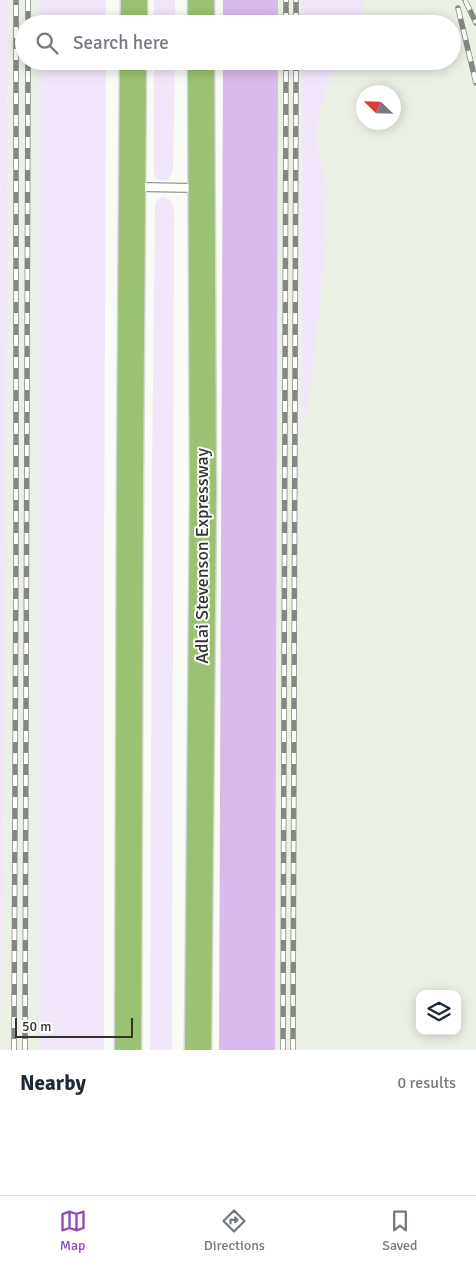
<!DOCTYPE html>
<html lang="en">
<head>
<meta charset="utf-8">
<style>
	body { margin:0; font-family:Signika,sans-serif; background:#f2f2f3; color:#1f2937 }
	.controls { position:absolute; right:15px; bottom:15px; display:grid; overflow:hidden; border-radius:10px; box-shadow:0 2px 12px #0003 }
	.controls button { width:45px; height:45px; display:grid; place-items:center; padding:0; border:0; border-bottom:1px solid #e0e1e3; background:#fff; color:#1f2937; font:25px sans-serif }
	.compass { position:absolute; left:356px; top:85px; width:45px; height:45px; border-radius:50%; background:#fff; box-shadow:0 2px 12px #0003; rotate:293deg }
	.scale { position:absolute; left:15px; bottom:12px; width:118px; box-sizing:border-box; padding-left:5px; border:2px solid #313331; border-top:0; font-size:14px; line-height:18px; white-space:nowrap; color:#313331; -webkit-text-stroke:4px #fff; paint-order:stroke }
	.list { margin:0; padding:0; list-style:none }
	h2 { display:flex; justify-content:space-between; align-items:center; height:65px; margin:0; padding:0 20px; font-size:21px }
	h2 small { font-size:16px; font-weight:400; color:#747a83 }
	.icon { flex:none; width:28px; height:28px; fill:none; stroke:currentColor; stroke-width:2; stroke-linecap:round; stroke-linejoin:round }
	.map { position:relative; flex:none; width:476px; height:1050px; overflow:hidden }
	.search { position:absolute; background:#fff; box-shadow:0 2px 12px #0003; left:15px; right:15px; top:15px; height:55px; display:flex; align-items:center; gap:12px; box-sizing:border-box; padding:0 18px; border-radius:28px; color:#747a83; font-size:19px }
	.sheet { height:145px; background:#fff }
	nav { display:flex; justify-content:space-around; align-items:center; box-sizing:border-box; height:70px; border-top:1px solid #e0e1e3; background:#fff; font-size:14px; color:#747a83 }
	nav a { display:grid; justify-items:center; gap:2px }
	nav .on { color:#9147b9 }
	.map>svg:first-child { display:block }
</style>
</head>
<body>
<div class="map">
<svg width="476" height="1050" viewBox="0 0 476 1050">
	<rect width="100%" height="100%" fill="#f9fcf6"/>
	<g fill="#ebf1e5" fill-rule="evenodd">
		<path d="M8,0H39V24H24V61H39L40,1050H0V1018L2,995L6,565Z"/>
		<rect x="278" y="0" width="24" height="24"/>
		<path d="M364,0H476V1050H275L278,61H302L301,441L313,372L326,249L327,184L317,145L319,113L331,77L344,61H452V24H361L363,12ZM364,92H394V122H364ZM420,994H457V1031H420Z"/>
	</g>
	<g fill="#f2e7fa">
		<path d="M0,0H8L6,565L2,995L0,1018Z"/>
		<rect x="39" y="0" width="67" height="24"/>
		<rect x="154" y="0" width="21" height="24"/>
		<path d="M302,0H364L363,12L361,24H302Z"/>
		<path d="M39,61H106L104,612V1050H40Z"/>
		<path d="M154,61H175L173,170L171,175L168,180L163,181L155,178L154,173Z"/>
		<path d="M302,61H344L331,77L319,113L317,145L327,184L326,249L313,372L301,445Z"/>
		<path d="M165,197C171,200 172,203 174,210L172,1050H150L152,473L155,204C157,199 160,198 165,197Z"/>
	</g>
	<g fill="#d8baec">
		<rect x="223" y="0" width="55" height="24"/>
		<path d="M223,61H278L275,1050H219Z"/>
	</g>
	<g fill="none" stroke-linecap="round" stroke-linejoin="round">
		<g stroke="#7c7f7a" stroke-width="10">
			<path id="service" d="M137,187L198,188"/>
		</g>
		<g stroke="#d6d6d6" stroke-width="29">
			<g id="motorway">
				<path d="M201,0V24"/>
				<path d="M134,24V0"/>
				<path d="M128,1050L130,476L133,61"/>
				<path d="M198,1050L203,493L201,61"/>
			</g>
		</g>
		<use href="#service" stroke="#fff" stroke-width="8"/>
		<use href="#motorway" stroke="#9bc272" stroke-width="26"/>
		<g stroke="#858784" stroke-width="5.5">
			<g id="rail">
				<path d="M28,0V24"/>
				<path d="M465,0L476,23"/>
				<path d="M458,8L476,83"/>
				<path d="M286,24V0"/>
				<path d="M296,24V0"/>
				<path d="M14,1050L16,540V0"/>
				<path d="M25,1050L28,61"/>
				<path d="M283,1050L286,61"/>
				<path d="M293,1050L296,61"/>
			</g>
		</g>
		<use href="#rail" stroke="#fff" stroke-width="4" stroke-dasharray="11" stroke-linecap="butt"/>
	</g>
	<g text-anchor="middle" stroke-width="4" stroke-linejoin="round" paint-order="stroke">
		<g font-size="18" fill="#313331" stroke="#fff">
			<text transform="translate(202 556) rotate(-90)" y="6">Adlai Stevenson Expressway</text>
		</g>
	</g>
</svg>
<div class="controls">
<button><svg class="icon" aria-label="layers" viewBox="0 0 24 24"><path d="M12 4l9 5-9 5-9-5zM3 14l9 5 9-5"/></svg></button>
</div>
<svg class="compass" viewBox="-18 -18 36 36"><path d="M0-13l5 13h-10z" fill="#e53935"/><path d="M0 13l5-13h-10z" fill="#747a83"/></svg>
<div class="scale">50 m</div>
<div class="search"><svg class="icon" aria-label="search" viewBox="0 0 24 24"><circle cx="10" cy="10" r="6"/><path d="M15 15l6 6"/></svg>Search here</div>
</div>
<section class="sheet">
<h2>Nearby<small>0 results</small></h2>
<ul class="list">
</ul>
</section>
<nav>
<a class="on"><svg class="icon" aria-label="map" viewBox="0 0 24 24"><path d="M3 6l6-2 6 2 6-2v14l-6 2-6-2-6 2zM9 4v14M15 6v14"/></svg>Map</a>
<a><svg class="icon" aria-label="directions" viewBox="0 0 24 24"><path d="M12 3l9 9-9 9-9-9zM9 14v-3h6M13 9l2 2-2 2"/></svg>Directions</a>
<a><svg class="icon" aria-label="saved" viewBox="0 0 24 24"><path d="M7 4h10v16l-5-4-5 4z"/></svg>Saved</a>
</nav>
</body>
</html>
